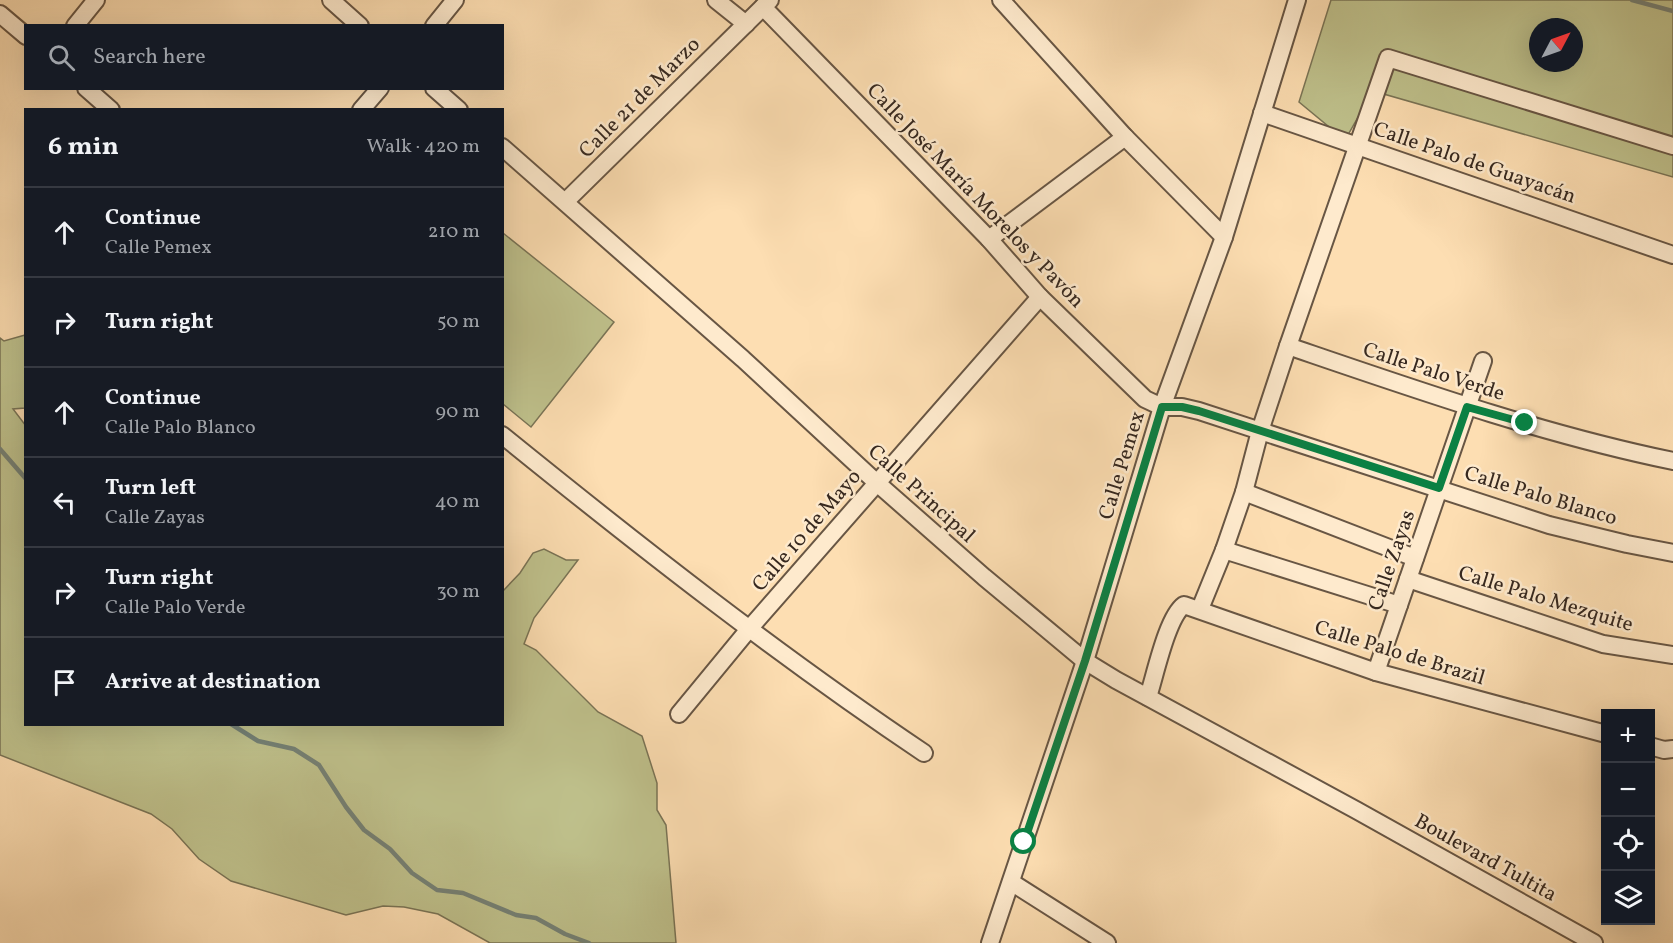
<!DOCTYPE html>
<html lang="en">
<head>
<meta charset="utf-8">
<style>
	body { margin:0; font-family:Vollkorn,serif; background:#20242c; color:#f1f3f6 }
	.controls { position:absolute; right:18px; bottom:18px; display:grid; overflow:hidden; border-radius:0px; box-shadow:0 6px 24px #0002 }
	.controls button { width:54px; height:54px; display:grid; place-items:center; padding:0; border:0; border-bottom:2px solid #363941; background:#171b24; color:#f1f3f6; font:30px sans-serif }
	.compass { position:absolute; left:1529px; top:18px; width:54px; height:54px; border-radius:50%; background:#171b24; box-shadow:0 6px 24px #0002; rotate:49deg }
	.stop { position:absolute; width:18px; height:18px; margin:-14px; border:4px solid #0b8043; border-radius:50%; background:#fff }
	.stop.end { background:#0b8043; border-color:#fff; box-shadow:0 2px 6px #0008 }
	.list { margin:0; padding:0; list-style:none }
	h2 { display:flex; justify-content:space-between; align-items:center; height:78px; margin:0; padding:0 24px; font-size:26px }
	h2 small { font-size:20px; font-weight:400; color:#9ea1a6 }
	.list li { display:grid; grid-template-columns:39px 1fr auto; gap:18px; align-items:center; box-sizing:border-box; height:90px; padding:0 24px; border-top:2px solid #363941 }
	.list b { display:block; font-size:22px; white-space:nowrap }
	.list p { margin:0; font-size:20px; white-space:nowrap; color:#9ea1a6 }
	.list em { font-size:20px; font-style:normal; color:#9ea1a6 }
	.icon { flex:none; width:33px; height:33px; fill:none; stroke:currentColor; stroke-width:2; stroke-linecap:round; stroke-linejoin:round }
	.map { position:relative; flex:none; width:1673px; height:943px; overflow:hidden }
	.search { position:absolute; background:#171b24; box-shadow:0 6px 24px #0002; left:24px; top:24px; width:480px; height:66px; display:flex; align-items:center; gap:15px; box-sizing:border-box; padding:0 21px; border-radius:0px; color:#9ea1a6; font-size:22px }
	.panel { position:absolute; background:#171b24; box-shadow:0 6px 24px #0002; left:24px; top:108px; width:480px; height:618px; border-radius:0px }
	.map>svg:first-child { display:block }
</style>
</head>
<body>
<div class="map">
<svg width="1673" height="943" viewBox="0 0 1673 943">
	<rect width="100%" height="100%" fill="#fddeb2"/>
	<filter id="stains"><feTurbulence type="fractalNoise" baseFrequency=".00333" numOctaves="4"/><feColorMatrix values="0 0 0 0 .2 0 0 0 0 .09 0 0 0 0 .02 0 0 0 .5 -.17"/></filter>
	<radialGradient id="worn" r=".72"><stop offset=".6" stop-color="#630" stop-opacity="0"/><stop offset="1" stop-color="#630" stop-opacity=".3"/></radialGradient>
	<g fill="#bfc18c" stroke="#7a7456" stroke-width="1.5" fill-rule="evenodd">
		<path d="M1331,0H1673V177L1373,91L1345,140L1299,102ZM1538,27H1574V63H1538Z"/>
		<path d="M503,233L614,322L531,427L503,404Z"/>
		<path d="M25,335V408L13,409L26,426V724H502L503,591L520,573L533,553L544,549L566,560H578L534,618L524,644L536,650L598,712L642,736L657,783V810L666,825L676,943H490L438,914L404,907L383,906L346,915L231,881L199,859L172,829L151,814L0,755V338L4,341Z"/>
	</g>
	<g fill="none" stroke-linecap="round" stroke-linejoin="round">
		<g stroke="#758175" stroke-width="4.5">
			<path d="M1632,0L1673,11"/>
			<path d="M0,449L26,479"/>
			<path d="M231,724L258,741L294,749L319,765L346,807L364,830L390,849L412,873L437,890L463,893L516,915L536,918L565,934L589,943"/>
		</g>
		<g stroke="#685644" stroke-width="20">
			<g id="minor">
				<path d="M331,0L360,26"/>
				<path d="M716,0L746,24"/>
				<path d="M1001,0L1125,137L1224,237"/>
				<path d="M763,7L989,239L1040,297L1145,399L1162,407H1182L1199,411L1549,525L1627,544L1673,553"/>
				<path d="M0,14L26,36"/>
				<path d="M75,26L96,0"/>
				<path d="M434,26L455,0"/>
				<path d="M86,88L111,110"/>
				<path d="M434,88L459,110"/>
				<path d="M361,110L380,88"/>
				<path d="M1262,113L1673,255"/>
				<path d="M502,147L743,359L877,483L984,577L1085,661L1116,680L1356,810L1594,943"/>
				<path d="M566,201L770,0"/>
				<path d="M989,239L1125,137"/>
				<path d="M1288,346C1414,389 1542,434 1673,461"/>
				<path d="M502,435C639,546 778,655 924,753"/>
				<path d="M1244,492L1415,558"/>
				<path d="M1224,550L1399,605"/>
				<path d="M1408,579L1603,644L1673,655"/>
				<path d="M1200,609L1224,550L1244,492L1260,431L1288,346L1388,58L1673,146"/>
				<path d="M1376,672L1483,361"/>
				<path d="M1148,697C1155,676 1167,617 1184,605L1376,672L1606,734"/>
				<path d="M679,714L749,629L1040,297"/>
				<path d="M1650,746L1664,750L1673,749"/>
				<path d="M1011,882L1107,943"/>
				<path d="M990,943L1085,661L1162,407L1224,237L1297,0"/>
			</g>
		</g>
		<use href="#minor" stroke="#feeacd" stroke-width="16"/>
	</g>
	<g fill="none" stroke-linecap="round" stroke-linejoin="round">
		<path stroke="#0b8043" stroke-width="8" d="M1024,842L1085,661L1162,407H1182L1199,411L1439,488L1467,407L1525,423"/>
	</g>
	<g text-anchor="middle" stroke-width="5" stroke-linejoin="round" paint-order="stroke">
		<g font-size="21" fill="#36281f" stroke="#feeacd">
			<text transform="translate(639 97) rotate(-45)" y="7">Calle 21 de Marzo</text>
			<text transform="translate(1475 162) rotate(19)" y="7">Calle Palo de Guayacán</text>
			<text transform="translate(976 195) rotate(46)" y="7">Calle José María Morelos y Pavón</text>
			<text transform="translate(1434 371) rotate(18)" y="7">Calle Palo Verde</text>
			<text transform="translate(1121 465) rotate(-73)" y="7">Calle Pemex</text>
			<text transform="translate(922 493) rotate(42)" y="7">Calle Principal</text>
			<text transform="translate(1541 495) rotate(17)" y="7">Calle Palo Blanco</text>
			<text transform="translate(806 530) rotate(-49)" y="7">Calle 10 de Mayo</text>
			<text transform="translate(1391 560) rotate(-71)" y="7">Calle Zayas</text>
			<text transform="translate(1546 598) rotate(17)" y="7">Calle Palo Mezquite</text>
			<text transform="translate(1400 652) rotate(17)" y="7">Calle Palo de Brazil</text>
			<text transform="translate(1486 857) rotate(29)" y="7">Boulevard Tultita</text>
		</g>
	</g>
	<rect width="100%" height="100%" filter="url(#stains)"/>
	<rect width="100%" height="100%" fill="url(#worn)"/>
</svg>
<div class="controls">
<button>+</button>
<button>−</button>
<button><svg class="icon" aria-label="locate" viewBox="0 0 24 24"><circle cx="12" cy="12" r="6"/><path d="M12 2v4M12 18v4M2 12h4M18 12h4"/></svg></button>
<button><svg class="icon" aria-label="layers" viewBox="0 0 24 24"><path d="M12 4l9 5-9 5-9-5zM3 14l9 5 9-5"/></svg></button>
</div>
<svg class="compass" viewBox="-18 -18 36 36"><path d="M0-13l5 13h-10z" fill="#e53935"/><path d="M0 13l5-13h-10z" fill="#9ea1a6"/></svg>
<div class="stop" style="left:1024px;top:842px"></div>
<div class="stop end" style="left:1525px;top:423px"></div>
<div class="search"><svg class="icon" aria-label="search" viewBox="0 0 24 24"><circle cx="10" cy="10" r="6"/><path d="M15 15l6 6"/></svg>Search here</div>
<section class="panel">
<h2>6 min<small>Walk · 420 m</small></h2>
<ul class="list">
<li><svg class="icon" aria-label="ahead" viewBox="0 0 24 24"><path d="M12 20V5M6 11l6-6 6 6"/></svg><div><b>Continue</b><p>Calle Pemex</p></div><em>210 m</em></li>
<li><svg class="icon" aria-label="right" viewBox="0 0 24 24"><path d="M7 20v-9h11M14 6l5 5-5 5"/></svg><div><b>Turn right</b></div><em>50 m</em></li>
<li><svg class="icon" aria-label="ahead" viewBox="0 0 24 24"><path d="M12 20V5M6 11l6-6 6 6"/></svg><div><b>Continue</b><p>Calle Palo Blanco</p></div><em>90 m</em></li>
<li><svg class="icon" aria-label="left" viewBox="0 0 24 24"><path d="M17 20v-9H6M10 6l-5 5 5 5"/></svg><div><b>Turn left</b><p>Calle Zayas</p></div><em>40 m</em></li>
<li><svg class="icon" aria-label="right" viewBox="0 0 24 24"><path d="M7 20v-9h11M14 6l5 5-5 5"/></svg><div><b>Turn right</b><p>Calle Palo Verde</p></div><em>30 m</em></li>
<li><svg class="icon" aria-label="arrive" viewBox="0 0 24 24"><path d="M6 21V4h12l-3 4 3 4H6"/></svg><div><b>Arrive at destination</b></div></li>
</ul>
</section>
</div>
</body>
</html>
